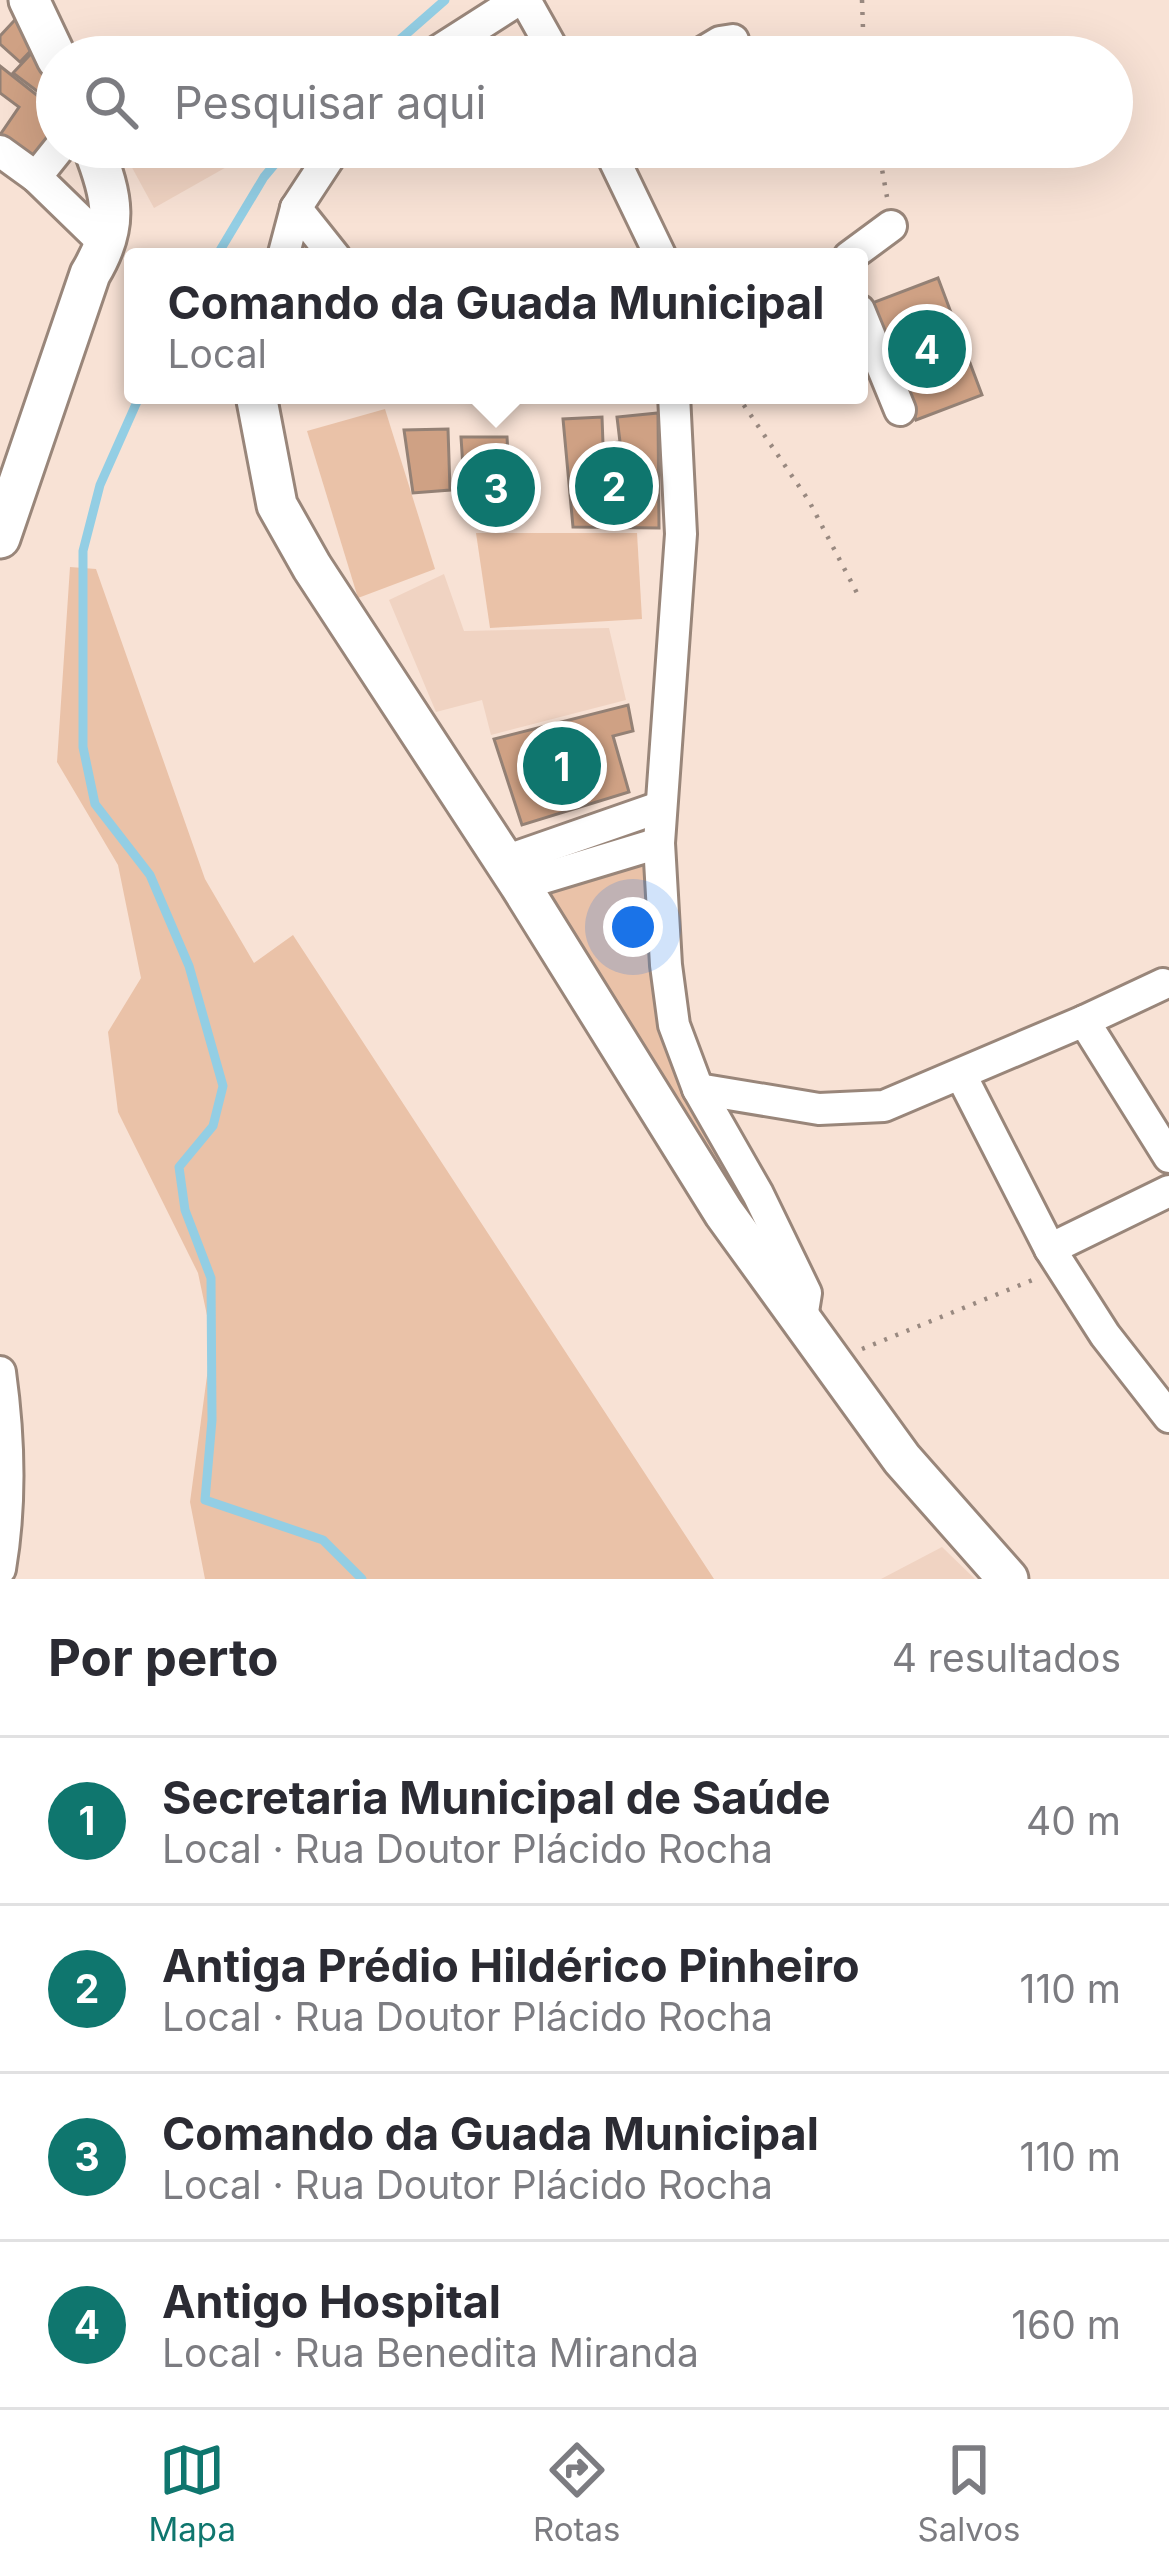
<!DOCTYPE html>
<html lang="pt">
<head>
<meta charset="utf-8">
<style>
	body { margin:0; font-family:Inter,sans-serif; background:#f7f7f7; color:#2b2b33 }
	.you { position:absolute; left:633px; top:927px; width:42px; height:42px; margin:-30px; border:9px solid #fff; border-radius:50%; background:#1a73e8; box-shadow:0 0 0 18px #1a73e833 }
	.badge { display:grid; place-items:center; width:78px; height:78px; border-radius:50%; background:#0f766e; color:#fff; font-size:39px; font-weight:700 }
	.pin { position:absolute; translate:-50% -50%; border:6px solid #fff; box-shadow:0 3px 12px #0006 }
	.popup { position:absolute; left:124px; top:248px; width:744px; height:156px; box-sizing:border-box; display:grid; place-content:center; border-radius:12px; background:#fff; filter:drop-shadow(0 3px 9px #0005); font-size:39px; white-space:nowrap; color:#7c7c81 }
	.popup b { font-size:45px; color:#2b2b33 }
	.popup::after { content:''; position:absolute; left:50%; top:100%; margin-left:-24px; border:24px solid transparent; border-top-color:#fff }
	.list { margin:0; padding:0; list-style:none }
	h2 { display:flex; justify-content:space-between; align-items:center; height:156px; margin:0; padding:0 48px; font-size:51px }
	h2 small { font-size:39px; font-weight:400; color:#7c7c81 }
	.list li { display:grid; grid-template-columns:78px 1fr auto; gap:36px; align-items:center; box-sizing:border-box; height:168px; padding:0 48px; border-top:3px solid #e1e1e2 }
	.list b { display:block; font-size:45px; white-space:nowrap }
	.list p { margin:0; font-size:39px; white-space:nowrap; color:#7c7c81 }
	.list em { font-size:39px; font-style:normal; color:#7c7c81 }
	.icon { flex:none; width:66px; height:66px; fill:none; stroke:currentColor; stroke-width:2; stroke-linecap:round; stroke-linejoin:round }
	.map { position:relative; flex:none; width:1169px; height:1579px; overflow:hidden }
	.search { position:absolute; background:#fff; box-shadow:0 12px 48px #0002; left:36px; right:36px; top:36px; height:132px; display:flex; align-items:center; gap:30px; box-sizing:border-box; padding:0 42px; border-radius:66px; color:#7c7c81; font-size:45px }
	.sheet { height:828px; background:#fff }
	nav { display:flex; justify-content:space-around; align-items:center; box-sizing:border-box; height:168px; border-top:3px solid #e1e1e2; background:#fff; font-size:33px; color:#7c7c81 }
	nav a { display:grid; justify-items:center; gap:6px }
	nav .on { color:#0f766e }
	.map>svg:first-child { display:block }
</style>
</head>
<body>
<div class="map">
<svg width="1169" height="1579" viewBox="0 0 1169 1579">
	<rect width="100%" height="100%" fill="#f8e2d5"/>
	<g fill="#f0d3c2">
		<path d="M157,147H251L253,152L154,208L129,162Z"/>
		<path d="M444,574L464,631L609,628L626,700L491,735L482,700L436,712L389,600Z"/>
		<path d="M942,1547L975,1579H881Z"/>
	</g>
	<g fill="#eac2a8">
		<path d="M385,409L435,569L358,598L307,431Z"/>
		<path d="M476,533H637L642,619L490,628Z"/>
		<path d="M70,567L96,569L205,879L254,963L293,935L714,1579H205L190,1502L212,1339L198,1273L118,1112L108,1032L141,978L118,865L57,762Z"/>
		<path d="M650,859L656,966L785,1275L536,891Z"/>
	</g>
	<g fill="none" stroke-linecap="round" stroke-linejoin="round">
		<g stroke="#93cee4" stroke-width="9">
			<path d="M380,57L445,0"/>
			<path d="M216,257L264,177L289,147"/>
			<path d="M140,395L100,485L83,551V747L95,804L150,875L189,966L223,1086L213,1126L179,1167L185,1210L211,1278L212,1420L205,1500L323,1540L362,1579"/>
		</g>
	</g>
	<g fill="#cfa184" stroke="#948175" stroke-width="3">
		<path d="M25,9L41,40L20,62L0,44V36Z"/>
		<path d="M42,42L57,79V106L13,73Z"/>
		<path d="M0,66L57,111V141L40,166L0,135L19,107L0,93Z"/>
		<path d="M938,278L982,395L916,420L872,303Z"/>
		<path d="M658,413L659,528L573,527L563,419L602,417L603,444L620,442L617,417Z"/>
		<path d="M448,429L450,490L413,493L404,430Z"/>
		<path d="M461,437H507L509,471L526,470L529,504L514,505L515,517L466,514Z"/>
		<path d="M628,705L633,731L613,736L629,792L522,825L494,739Z"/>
	</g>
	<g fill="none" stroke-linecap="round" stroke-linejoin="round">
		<g stroke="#99867a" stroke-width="36">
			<g id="minor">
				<path d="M525,0L557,57"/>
				<path d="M429,57L518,0"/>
				<path d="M695,57L720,42L733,40"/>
				<path d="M608,147L661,257"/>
				<path d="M0,151L36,177L107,246"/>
				<path d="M36,177L60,147"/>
				<path d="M296,208L335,257"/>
				<path d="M283,257L296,208L336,147"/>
				<path d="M849,257L891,226"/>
				<path d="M859,310L900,410"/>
				<path d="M674,395L681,534L659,843L666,965L674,1025L698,1089L758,1194L806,1293L802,1318"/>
				<path d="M505,861L660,807"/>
				<path d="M520,885L659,843"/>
				<path d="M1084,1021L1163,984"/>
				<path d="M961,1075L1050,1249L1105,1335L1169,1417"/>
				<path d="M698,1089L819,1109L884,1106L1084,1021L1169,1157"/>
				<path d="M1050,1249L1169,1191"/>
				<path d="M0,1372C9,1437 11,1504 0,1569"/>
			</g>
		</g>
		<g stroke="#99867a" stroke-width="45">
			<g id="tertiary">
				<path d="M29,0L57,59"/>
				<path d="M256,395L277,505L312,567L520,885L724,1213L902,1459L1008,1579"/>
				<path d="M0,538L90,274C119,226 113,198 93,147"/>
			</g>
		</g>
		<g stroke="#998980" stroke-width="4.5" stroke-dasharray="3 9" stroke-linecap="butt">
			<path d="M862,0L864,57"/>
			<path d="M760,54L861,43"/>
			<path d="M878,147L887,197"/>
			<path d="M737,395L809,501L857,593"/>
			<path d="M862,1349L1035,1279"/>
		</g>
		<use href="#minor" stroke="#fff" stroke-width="30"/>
		<use href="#tertiary" stroke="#fff" stroke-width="39"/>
	</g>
</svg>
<div class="you"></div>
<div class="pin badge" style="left:562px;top:766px">1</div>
<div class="pin badge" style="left:614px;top:486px">2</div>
<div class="pin badge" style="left:496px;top:488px">3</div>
<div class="popup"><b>Comando da Guada Municipal</b>Local</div>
<div class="pin badge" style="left:927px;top:349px">4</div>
<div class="search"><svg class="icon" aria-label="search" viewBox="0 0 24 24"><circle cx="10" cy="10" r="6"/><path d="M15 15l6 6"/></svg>Pesquisar aqui</div>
</div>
<section class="sheet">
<h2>Por perto<small>4 resultados</small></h2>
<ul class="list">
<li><span class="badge">1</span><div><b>Secretaria Municipal de Saúde</b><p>Local · Rua Doutor Plácido Rocha</p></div><em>40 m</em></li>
<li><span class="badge">2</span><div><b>Antiga Prédio Hildérico Pinheiro</b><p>Local · Rua Doutor Plácido Rocha</p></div><em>110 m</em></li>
<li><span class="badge">3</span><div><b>Comando da Guada Municipal</b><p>Local · Rua Doutor Plácido Rocha</p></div><em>110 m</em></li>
<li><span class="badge">4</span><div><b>Antigo Hospital</b><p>Local · Rua Benedita Miranda</p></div><em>160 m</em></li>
</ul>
</section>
<nav>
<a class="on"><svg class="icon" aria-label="map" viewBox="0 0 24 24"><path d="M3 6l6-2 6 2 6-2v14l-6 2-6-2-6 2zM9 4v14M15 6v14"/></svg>Mapa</a>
<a><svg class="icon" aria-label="directions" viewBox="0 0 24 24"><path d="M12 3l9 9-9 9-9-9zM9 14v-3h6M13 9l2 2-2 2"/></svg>Rotas</a>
<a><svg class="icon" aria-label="saved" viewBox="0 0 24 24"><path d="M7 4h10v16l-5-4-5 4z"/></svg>Salvos</a>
</nav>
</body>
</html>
